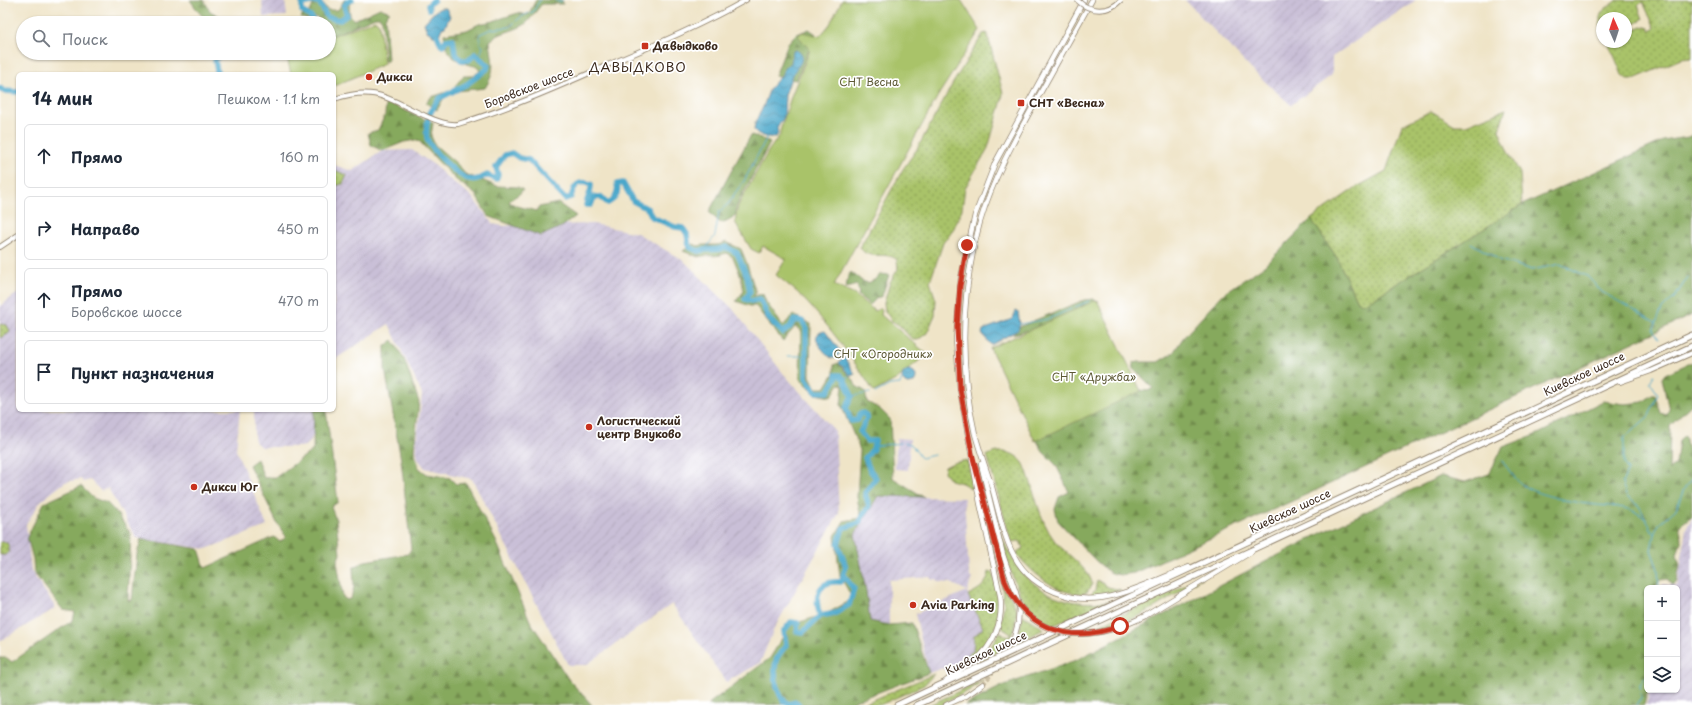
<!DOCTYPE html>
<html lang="ru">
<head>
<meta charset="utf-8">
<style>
	body { margin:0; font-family:"Playpen Sans",sans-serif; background:#f2f2f3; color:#1f2937 }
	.controls { position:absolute; right:12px; bottom:12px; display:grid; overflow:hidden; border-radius:6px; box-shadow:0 1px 3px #0004 }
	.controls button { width:36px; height:36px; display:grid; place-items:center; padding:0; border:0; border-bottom:1px solid #e0e1e3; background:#fff; color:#1f2937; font:20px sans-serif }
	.compass { position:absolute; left:1596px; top:12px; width:36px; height:36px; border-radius:50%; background:#fff; box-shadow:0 1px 3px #0004; rotate:357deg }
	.stop { position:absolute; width:12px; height:12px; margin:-9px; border:3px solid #c8321e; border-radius:50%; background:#fff }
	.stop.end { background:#c8321e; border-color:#fff; box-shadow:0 1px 4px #0008 }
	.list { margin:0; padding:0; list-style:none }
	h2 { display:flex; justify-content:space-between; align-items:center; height:52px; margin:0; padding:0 16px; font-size:17px }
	h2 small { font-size:13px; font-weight:400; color:#747a83 }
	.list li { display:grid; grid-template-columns:26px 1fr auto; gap:12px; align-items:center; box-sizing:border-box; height:64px; margin:0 8px 8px; padding:0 8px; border:1px solid #e0e1e3; border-radius:6px }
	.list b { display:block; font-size:15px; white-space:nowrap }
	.list p { margin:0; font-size:13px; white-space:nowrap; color:#747a83 }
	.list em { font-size:13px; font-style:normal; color:#747a83 }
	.icon { flex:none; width:22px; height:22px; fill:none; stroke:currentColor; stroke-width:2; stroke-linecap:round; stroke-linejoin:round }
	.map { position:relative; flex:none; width:1692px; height:705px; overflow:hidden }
	.search { position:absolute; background:#fff; box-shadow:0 1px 3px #0004; left:16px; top:16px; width:320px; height:44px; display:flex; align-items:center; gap:10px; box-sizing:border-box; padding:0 14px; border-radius:22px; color:#747a83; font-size:15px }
	.panel { position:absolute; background:#fff; box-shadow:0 1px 3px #0004; left:16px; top:72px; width:320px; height:340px; border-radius:6px }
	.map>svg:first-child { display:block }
</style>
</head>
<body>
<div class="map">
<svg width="1692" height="705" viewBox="0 0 1692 705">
	<defs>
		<pattern id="industrial-furrows" width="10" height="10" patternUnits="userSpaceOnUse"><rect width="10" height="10" fill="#c9bfd7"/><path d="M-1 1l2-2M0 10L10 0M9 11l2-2" fill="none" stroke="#aea4b8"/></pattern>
		<pattern id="grass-dots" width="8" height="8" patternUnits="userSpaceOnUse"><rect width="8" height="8" fill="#a9c369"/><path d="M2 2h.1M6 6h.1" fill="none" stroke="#8b9f56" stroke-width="1.8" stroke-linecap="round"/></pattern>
		<pattern id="forest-firs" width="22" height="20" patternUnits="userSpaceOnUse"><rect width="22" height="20" fill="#86a95d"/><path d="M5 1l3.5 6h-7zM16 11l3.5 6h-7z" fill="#6f8a4c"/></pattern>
		<pattern id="water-waves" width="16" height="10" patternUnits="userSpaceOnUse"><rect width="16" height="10" fill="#4ca7ca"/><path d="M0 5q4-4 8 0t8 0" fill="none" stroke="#4088a3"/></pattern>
	</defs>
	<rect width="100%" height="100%" fill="#fff"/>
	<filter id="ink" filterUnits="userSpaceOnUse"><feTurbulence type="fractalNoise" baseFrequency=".025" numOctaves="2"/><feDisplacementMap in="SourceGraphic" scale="8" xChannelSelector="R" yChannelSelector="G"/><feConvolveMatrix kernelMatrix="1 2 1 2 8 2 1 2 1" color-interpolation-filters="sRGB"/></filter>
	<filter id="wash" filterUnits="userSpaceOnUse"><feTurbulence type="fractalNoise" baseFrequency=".012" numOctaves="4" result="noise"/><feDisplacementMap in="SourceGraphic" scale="16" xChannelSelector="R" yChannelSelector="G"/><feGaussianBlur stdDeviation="0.9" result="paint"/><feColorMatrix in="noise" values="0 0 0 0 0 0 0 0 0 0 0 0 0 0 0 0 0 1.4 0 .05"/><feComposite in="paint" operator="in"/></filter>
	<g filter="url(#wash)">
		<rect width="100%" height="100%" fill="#efe4c7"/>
		<g fill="url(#industrial-furrows)">
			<path d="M262,0H285L287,16L263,17Z"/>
			<path d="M1185,0H1416L1332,57V75L1291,105L1251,69Z"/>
			<path d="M412,150L437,167L443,174L471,196L493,224L503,226L593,224L637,233L684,261L733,309L783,373L835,431L839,513L774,629L760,663L726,682L672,604L586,665H568L472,479L425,468L418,459L416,447L422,394L389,324L334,360V165L352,171L382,151Z"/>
			<path d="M18,293V410H240L236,450L267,526L206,549L136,538L108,488L101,491L90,480L83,482L81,479L65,482L41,501L26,524L31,571L56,608L0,641V306Z"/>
			<path d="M254,410H314V432L311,440L305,446L300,447H261L256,443L254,438Z"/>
			<path d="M897,438L910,439L908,470L895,469Z"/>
			<path d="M878,496L964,498L969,572L970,577L972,579L967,592L983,628L974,636L973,651L954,668L944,670L943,668L929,673L915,614L967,591L951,583L939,582L937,579L932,580L930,577L889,580V625L870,621L866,591L855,534Z"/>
			<path d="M1692,518V705H1646L1650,690H1677V588H1663L1662,584L1677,586L1681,564L1686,528Z"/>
		</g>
		<g fill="url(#grass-dots)" stroke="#727644">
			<path d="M1617,0H1692V58L1681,59L1634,79H1627L1622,75L1609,43L1626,42V33L1642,26L1649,28L1650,31L1655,28L1643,2L1638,5L1643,19L1626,27V18H1602V30C1595,13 1605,9 1617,0Z"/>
			<path d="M987,33L1003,93L1002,100L988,148L965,188L962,209L954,228L943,243L930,282L936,300L935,315L927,333L918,340H913L909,336L900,326L892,321L885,311L884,303L890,282L898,269L897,260C887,250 867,262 860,247L903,169L917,149L953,83L983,34Z"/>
			<path d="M1506,109L1499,130L1508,152L1520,173L1522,205L1366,303L1357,302L1337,258L1311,219L1355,188L1386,171L1402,125L1431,111L1455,125H1466Z"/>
			<path d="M334,170L347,175L343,184L334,186Z"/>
			<path d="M0,324L7,325L10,331L8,334L0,338Z"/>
			<path d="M997,452C1008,451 1017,454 1024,464C1035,489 1038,519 1055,541C1064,552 1091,570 1092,584L1087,592C1065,601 1029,571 1017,554V552L1023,548L1020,541L1011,542L987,455Z"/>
			<path d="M967,460L974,490L962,483L950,480L944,472L945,467L953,463Z"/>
			<path d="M1000,532C1019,582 1054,610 1109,601L1052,626L1034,615L1021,602L1023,599L1020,595L1008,565Z"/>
			<path d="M0,542H6L9,546V552L5,555H0Z"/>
			<path d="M989,572H993C995,581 997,591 999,600C1002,627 985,655 961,667L958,663L973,651L974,636L983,628L968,595C980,589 987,585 989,572Z"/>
			<path d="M1203,577C1171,597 1127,630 1089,630Z"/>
			<path d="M1001,579L1017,610L1015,627L1006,648L980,660L991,647L999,632L1009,637L1011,634L1000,627L1004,605Z"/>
			<path d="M1097,580L1108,587L1121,590L1107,594L1089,596L1095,590Z"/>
			<path d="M1023,615L1044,629L1016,644Z"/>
			<path d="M934,674L924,685L880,705H861Z"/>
			<path d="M983,680L970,690L941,705H929Z"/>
		</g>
		<g fill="url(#forest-firs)" stroke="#606a3e">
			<path d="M190,0H204L210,11L221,17L220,23C204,23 199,12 190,0Z"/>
			<path d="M303,0H319L328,10H338L344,0H354L349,6L350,15L354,20L380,8L390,12L385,17L388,60L386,62L385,61L382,20L380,17H375L329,37V23H322L321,19L315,17L310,20L301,18L303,13L310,12L313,5L305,2H300Z"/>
			<path d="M536,0H562L563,4H542C537,9 529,22 524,25C512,32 499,32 490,41C492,61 497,70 485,88L457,91L455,86L463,76H473L480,71C477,66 475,66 470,65C449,58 447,54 444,34L467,30L479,24L493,21L518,13L528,15Z"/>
			<path d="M809,29L816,34L796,80L775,76L788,43L795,35Z"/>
			<path d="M447,92L437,110L426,103L431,97Z"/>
			<path d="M386,102L433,123L431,136L435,145L457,164L465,174L497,186L518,187L523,190C519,196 512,197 509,202L517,206L537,211L539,207L558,203L576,216L563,226L541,236L488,216L475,194L455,179L418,140L404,142L382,151L371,145L368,133L378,130L385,115Z"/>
			<path d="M751,135L761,138L770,143L736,207V214L731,219L721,223L716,219L709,212Z"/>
			<path d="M1692,135V315L1321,488L1134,573L1120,575L1115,574L1109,572L1096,561L1058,521L1055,509L1059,497L1069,492L1056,465L1043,452L1036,439L1140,390L1148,391L1153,388L1134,369L1133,363L1139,362H1158L1173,353L1183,338L1223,294L1264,266L1311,219L1337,258L1357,302L1366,303L1522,205L1663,141L1688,137Z"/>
			<path d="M726,242L741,249L746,261L756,293L753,296L763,294L766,302L783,326L793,315L811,324L810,376L816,388H825L834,373V365L838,363L854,381L856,386L865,391L867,402L880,409L890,419L893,478L924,497L878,496L855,534L866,591L870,621L889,625L912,623L929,673L847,704L707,705L770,658L790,625L826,614L853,599L840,576L835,536L844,521L861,518L857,497L860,450L841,405L843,385L839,384L831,397L815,394L800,379L801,330L795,327L783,341L766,320L756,306H750L736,301L744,291L741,277L733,257L726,253C717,258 708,254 698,257L683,251L693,244L698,246C709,243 714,248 726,242Z"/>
			<path d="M851,272L862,281L868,283L874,280L881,274L889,275L882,296L877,298L870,305L858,295L859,292L857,285L846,288L848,276Z"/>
			<path d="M1093,299L1099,301L1095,304L1034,331H1024L1013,335L1019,327L1033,321L1084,300Z"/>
			<path d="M393,340L404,359L419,402L414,450L419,468L427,474L450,478L456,484L466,483L496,541L530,621L569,680L592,705H0V658H7L12,662L73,620L75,612L63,610L34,573L33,559L27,537L44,503L81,486L93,498L107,503L116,512L131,534L128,601L132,600L137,554L141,539L199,549L205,568L274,537L280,542L286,537L277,523L249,465L257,459L264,478L276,477L313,450L314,410H326L338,502L331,507L336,520L340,554L337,562L343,597L347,600L351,598L354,587L353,568L365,561L408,554L411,549L401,460L385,369V346Z"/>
			<path d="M1692,362V404L1670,425L1669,470L1676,464L1679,440L1685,435L1690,460L1692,461V516L1679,526L1682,538L1677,555L1680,565L1676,583L1671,585L1668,579L1660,580L1655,588H1647L1648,690L1644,705H965L1002,686L1076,660L1321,533L1441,476L1465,482L1489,474L1503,447L1538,434L1603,401L1625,404L1643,402L1652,395H1655L1661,413L1666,415L1669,410L1662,378L1665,374Z"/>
		</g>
		<g fill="#a9c369" stroke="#727644">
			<path d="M842,0H961L980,30L939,94L834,285L855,295L875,311L881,308L882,310L881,315L927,354L897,379L874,392C851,356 827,322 797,292C790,286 783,281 776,275L786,259L763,246L759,253L751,249L735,222L738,206L769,150L780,135V131L792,94L810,50L798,36L802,32L820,36L830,24Z"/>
			<path d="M375,20L379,23L384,64L334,86V74H291L286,53H329V37Z"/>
			<path d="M1097,300L1141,391L1035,441L990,348Z"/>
		</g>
		<g fill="url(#water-waves)" stroke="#446874">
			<path d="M441,8H446L450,16L445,27L442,28L439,35L441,41L437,40L436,37L427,31L424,23L435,11Z"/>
			<path d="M796,50L802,54L801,62L792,75L785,95L784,117L777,128L778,134L776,137C768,138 759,136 754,130L755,123L763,107L770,88L781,76L785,67L791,63L793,51Z"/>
			<path d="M1016,311L1018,312L1020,324L1018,330L991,345L982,334L983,330L1012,319Z"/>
			<path d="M825,331L841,352L835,358H831C824,352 806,334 825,331Z"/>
			<path d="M844,357L855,374L851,376L839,363Z"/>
			<circle cx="909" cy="377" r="7"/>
		</g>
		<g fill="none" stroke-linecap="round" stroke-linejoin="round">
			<g stroke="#4ca7ca" stroke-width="1">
				<path d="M555,0L559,2L563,0"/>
				<path d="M479,57L483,47L480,43V34L491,29L510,27C515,21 525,13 533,12L540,0"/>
				<path d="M1471,243L1500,260L1532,270L1560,264L1587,276L1602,292L1657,323"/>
				<path d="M705,249L715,236L719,212L729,203L735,193L744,181L767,137"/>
				<path d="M1020,324L1048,319L1089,301"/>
				<path d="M1659,338L1653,330L1662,309L1675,297L1688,277"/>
				<path d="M787,356H806"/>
				<path d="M1654,375L1650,382L1658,394L1649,416L1624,438V464L1628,470L1622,483L1627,497L1639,506L1654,534"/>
				<path d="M845,381L849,375"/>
				<path d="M875,393L890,385L900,384L902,379"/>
				<path d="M852,396L870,393"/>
				<path d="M905,443L911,444L921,458L934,455"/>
				<path d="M874,446L901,443"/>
				<path d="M1502,461C1510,471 1517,483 1529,489C1541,495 1575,503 1589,504C1607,507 1629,504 1644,518"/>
				<path d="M1659,588L1658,569L1651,550L1654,534L1659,524L1676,509L1684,489L1692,478"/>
				<path d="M1637,705L1641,698L1640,684L1647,675"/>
			</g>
			<g stroke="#4ca7ca" stroke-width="5.5">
				<path d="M429,9L428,5L434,0"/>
				<path d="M313,23L312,18L302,11V4L312,2H319L327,17L340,20L347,15L344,6L347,2L352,0"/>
				<path d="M216,74L217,71L215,60L222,53"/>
				<path d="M0,88L4,91L18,92"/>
				<path d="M429,115L436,103L440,98L467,84L487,69L488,65L475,54L469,60H461L455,53L453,39L446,40L443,45H441L437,35"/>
				<path d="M428,119C427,124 426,132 427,138C429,148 458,177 469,179C475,181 482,178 487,175L496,179L498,175L496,167L505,155L512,153L519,158L529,160L565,199L571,197C574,186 578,179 591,184C592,192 587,197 586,205H591L594,197H600L608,203C616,199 619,193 617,184L623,183L633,201L648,209L652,217L675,227L683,228L687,234L689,247L698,251C708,248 716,252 726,247L737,253L747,276L750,292L745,299L751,301L760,299L769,319L783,333L790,327L794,320L802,321L806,327V378L816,392H828L836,378V375H840L844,379L852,396L846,408L851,421L858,420L859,414L864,413L867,418L860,432L867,441H875L873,449L865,458L870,470L876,478L865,493L869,506L859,523L843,528L838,544L846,567L843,575L854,589L849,605L836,613L820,616L803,632H797L798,623L791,622L784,631L786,645C783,650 777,656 776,661C773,673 777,700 789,704L796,702L799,705"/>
				<path d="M820,616C814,598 817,580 840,582L844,576"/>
			</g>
		</g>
	</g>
	<g filter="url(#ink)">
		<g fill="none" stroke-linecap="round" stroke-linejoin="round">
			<path stroke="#cbbfa5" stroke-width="4.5" stroke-dasharray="4.5 2" stroke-linecap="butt" d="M983,684L1005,657L1013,642"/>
			<g stroke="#958772" stroke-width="6">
				<g id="secondary">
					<path d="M334,99C378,85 389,100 428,117C438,121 447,125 458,124C508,109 556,88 603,67C652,46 700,26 746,0"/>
					<path d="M0,247L18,235"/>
					<path d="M1620,382L1651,371L1692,353"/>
				</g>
			</g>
			<g stroke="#958772" stroke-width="6">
				<g id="primary">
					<path d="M1092,0C1074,32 1056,65 1038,97C1016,137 993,178 980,222C961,292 959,364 975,434C980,452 986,469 992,487C1006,538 1010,583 1072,597C1109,606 1154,580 1189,567"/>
					<path d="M981,464L1003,555L1016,593L1019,607L1018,623L1013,642"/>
					<path d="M975,465L995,543"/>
					<path d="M1145,616L1251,552"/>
					<path d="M946,681C955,674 965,668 974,661C994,646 1004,620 1000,595L980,503L960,389L956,340L961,278L975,215L995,163L1084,0"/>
					<path d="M946,705L966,696L983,684"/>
				</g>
			</g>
			<g stroke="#958772" stroke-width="7">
				<g id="highway">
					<path d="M897,705L1692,335"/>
					<path d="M917,705L1692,346"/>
				</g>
			</g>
			<use href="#secondary" stroke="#fff" stroke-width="4"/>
			<use href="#primary" stroke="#fff" stroke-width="4.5"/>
			<use href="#highway" stroke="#fff" stroke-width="5"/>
			<g stroke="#958772" stroke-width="6" stroke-linecap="butt">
				<path id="secondary-bridge" d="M1077,0C1090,13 1109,13 1121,0"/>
			</g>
			<g stroke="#958772" stroke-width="6" stroke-linecap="butt">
				<path id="primary-bridge" d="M995,543C998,559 1002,575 1009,590C1039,646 1095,641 1145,616"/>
			</g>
			<use href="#secondary-bridge" stroke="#fff" stroke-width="4"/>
			<use href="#primary-bridge" stroke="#fff" stroke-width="4.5"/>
		</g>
	</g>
	<g fill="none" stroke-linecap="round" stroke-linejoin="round" filter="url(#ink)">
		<path stroke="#c8321e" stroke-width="5" d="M967,245L960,286L957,327L960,389L972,454L1005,581C1026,631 1072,644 1120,626"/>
	</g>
	<g fill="#c8321e" stroke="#fff" stroke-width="1.5">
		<rect x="641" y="42" width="8" height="8" rx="2"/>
		<circle cx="369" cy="77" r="4"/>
		<rect x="1017" y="99" width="8" height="8" rx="2"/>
		<circle cx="589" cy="427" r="4"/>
		<circle cx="194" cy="487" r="4"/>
		<circle cx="913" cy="605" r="4"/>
	</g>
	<g text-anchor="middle" stroke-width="3.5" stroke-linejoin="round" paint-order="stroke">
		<g font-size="11" font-weight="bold" fill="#3b2a1e" stroke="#fff" text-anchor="start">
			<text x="653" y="50">Давыдково</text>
			<text x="377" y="81">Дикси</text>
			<text x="1029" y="107">СНТ «Весна»</text>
			<text x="597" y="425">Логистический<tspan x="597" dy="13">центр Внуково</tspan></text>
			<text x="202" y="491">Дикси Юг</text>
			<text x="921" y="609">Avia Parking</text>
		</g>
		<g font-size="11" fill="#5c5834" stroke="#fff">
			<text x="869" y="86">СНТ Весна</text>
			<text x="883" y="358">СНТ «Огородник»</text>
			<text x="1094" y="381">СНТ «Дружба»</text>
		</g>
		<g font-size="11" fill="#3b2a1e" stroke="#fff">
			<text transform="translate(529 88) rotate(-21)" y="4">Боровское шоссе</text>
			<text transform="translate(1584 374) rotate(-25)" y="4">Киевское шоссе</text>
			<text transform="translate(1290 511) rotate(-25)" y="4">Киевское шоссе</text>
			<text transform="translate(986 653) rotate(-25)" y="4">Киевское шоссе</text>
		</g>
		<g font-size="13" letter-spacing="1" fill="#3b2a1e" stroke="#fff">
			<text x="638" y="72">ДАВЫДКОВО</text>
		</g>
	</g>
</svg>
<div class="controls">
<button>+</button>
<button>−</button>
<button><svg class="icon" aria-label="layers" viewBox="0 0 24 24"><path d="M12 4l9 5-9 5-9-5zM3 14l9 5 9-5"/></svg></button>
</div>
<svg class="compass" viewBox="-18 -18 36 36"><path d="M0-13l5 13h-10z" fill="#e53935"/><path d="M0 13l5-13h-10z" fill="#747a83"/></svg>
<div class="stop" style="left:1120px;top:626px"></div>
<div class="stop end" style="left:967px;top:245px"></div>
<div class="search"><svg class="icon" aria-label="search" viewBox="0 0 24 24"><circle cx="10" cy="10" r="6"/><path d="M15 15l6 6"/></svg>Поиск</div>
<section class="panel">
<h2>14 мин<small>Пешком · 1.1 km</small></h2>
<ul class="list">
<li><svg class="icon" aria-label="ahead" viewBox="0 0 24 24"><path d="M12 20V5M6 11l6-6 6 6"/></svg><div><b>Прямо</b></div><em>160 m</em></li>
<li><svg class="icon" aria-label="right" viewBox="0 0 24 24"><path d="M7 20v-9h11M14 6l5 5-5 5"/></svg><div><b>Направо</b></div><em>450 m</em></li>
<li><svg class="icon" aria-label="ahead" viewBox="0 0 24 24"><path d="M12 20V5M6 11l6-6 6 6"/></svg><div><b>Прямо</b><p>Боровское шоссе</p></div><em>470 m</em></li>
<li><svg class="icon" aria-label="arrive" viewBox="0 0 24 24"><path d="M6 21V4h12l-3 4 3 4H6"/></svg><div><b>Пункт назначения</b></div></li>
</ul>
</section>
</div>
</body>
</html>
